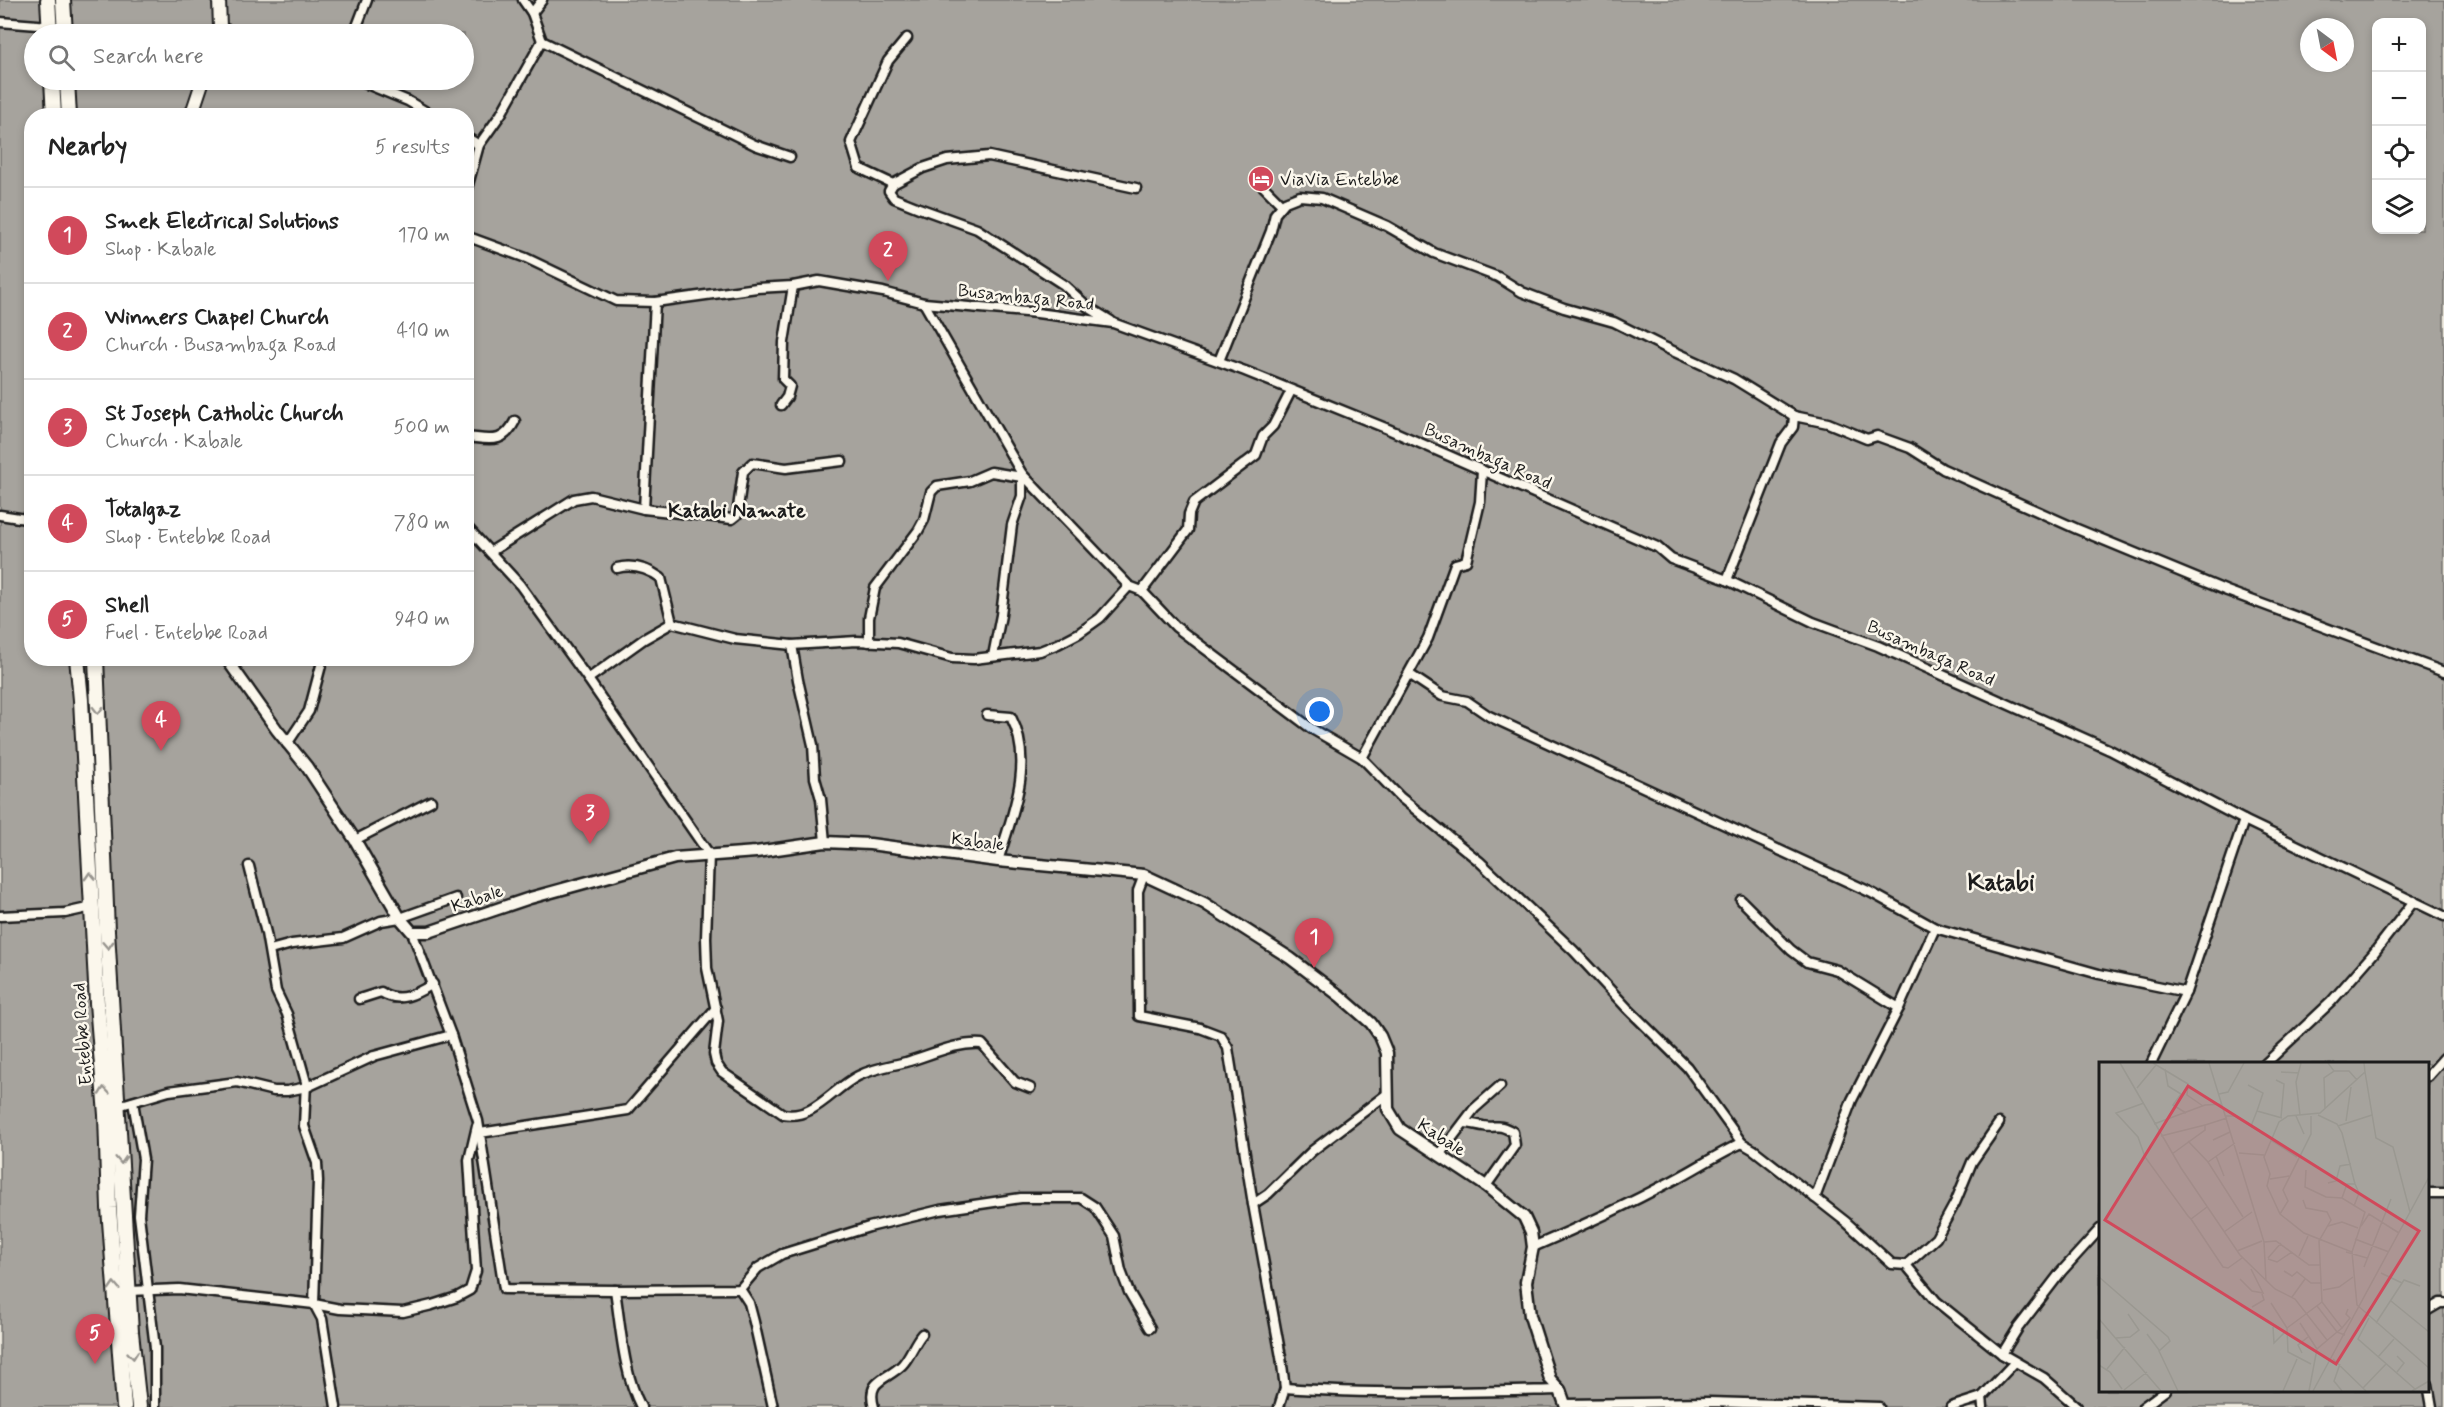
<!DOCTYPE html>
<html lang="en">
<head>
<meta charset="utf-8">
<style>
	body { margin:0; font-family:Mynerve,sans-serif; background:#f2f2f2; color:#222 }
	.controls { position:absolute; right:18px; top:18px; display:grid; overflow:hidden; border-radius:12px; box-shadow:0 3px 9px #0003 }
	.controls button { width:54px; height:54px; display:grid; place-items:center; padding:0; border:0; border-bottom:2px solid #e0e0e0; background:#fff; color:#222; font:30px sans-serif }
	.compass { position:absolute; left:2300px; top:18px; width:54px; height:54px; border-radius:50%; background:#fff; box-shadow:0 3px 9px #0003; rotate:148deg }
	.you { position:absolute; left:1320px; top:712px; width:21px; height:21px; margin:-15px; border:4px solid #fff; border-radius:50%; background:#1a73e8; box-shadow:0 0 0 9px #1a73e833 }
	.badge { display:grid; place-items:center; width:39px; height:39px; border-radius:50%; background:#d1495b; color:#fff; font-size:20px; font-weight:700 }
	.pin { position:absolute; translate:-50% -50px; filter:drop-shadow(0 2px 3px #0008) }
	.pin::after { content:''; position:absolute; top:32px; width:21px; height:18px; background:inherit; clip-path:polygon(0 0,100% 0,50% 100%) }
	.list { margin:0; padding:0; list-style:none }
	h2 { display:flex; justify-content:space-between; align-items:center; height:78px; margin:0; padding:0 24px; font-size:26px }
	h2 small { font-size:20px; font-weight:400; color:#767676 }
	.list li { display:grid; grid-template-columns:39px 1fr auto; gap:18px; align-items:center; box-sizing:border-box; height:96px; padding:0 24px; border-top:2px solid #e0e0e0 }
	.list b { display:block; font-size:22px; white-space:nowrap }
	.list p { margin:0; font-size:20px; white-space:nowrap; color:#767676 }
	.list em { font-size:20px; font-style:normal; color:#767676 }
	.icon { flex:none; width:33px; height:33px; fill:none; stroke:currentColor; stroke-width:2; stroke-linecap:round; stroke-linejoin:round }
	.map { position:relative; flex:none; width:2444px; height:1407px; overflow:hidden }
	.search { position:absolute; background:#fff; box-shadow:0 3px 9px #0003; left:24px; top:24px; width:450px; height:66px; display:flex; align-items:center; gap:15px; box-sizing:border-box; padding:0 21px; border-radius:33px; color:#767676; font-size:22px }
	.panel { position:absolute; background:#fff; box-shadow:0 3px 9px #0003; left:24px; top:108px; width:450px; height:558px; border-radius:24px }
	.map>svg:first-child { display:block }
</style>
</head>
<body>
<div class="map">
<svg width="2444" height="1407" viewBox="0 0 2444 1407">
	<rect width="100%" height="100%" fill="#eeeadf"/>
	<filter id="ink" filterUnits="userSpaceOnUse"><feTurbulence type="fractalNoise" baseFrequency=".0167" numOctaves="2"/><feDisplacementMap in="SourceGraphic" scale="12" xChannelSelector="R" yChannelSelector="G"/><feConvolveMatrix kernelMatrix="1 2 1 2 8 2 1 2 1" color-interpolation-filters="sRGB"/></filter>
	<g filter="url(#ink)">
		<path fill="#a6a39d" stroke="#6f6d69" stroke-width="1.5" fill-rule="evenodd" d="M0,0H2444V1407H0ZM2376,22H2422V230H2376ZM2309,27H2345V63H2309ZM34,34H464V80H34ZM32,116H466V658H32ZM2100,1064H2428V1390H2100Z"/>
		<g fill="none" stroke-linecap="round" stroke-linejoin="round">
			<g stroke="#1c1c1c" stroke-width="13">
				<g id="minor">
					<path d="M523,0L532,13L542,41L755,145L790,157"/>
					<path d="M532,13L542,0"/>
					<path d="M0,22L50,26"/>
					<path d="M220,27L239,34"/>
					<path d="M354,34L367,0"/>
					<path d="M357,80L408,101L433,116"/>
					<path d="M466,137L479,145"/>
					<path d="M893,184L859,168L851,142L888,61L907,38"/>
					<path d="M1262,185L1282,205"/>
					<path d="M466,192L479,145L501,114L542,41"/>
					<path d="M466,236L526,258L616,301L655,302L757,288L793,286L819,281L883,292L924,303L1037,313L1113,323L1245,371L1388,429L1657,547L1671,559L1727,580L1813,622L1878,646L2110,750L2244,820L2444,916"/>
					<path d="M924,303L1022,474L1129,586L1142,591L1176,627L1312,729L1362,758L1400,797L1479,861L1574,951L1627,1008L1687,1067L1742,1143L1754,1150L1846,1222L1892,1264L1906,1265L1936,1301L1957,1318L2002,1354L2044,1378L2077,1407"/>
					<path d="M1111,321L1088,307L1064,285L977,229L919,208L894,198L889,191L893,184L923,168L947,160L989,156L1136,188"/>
					<path d="M1219,361L1271,231L1275,214L1285,202L1300,196L1322,198L1387,226L1434,253L1498,277L1522,292L1564,308L1614,322L1664,347L1734,379L1794,416"/>
					<path d="M781,405L787,397L790,386L783,379L784,342L793,286"/>
					<path d="M466,437C490,439 503,445 515,421"/>
					<path d="M644,509L655,302"/>
					<path d="M0,515L32,520"/>
					<path d="M466,526L520,585L588,679L709,854L706,938L707,968L718,1021L714,1054L716,1063L722,1072L783,1114C814,1120 832,1089 858,1076C874,1068 890,1066 906,1062C931,1055 956,1042 982,1044L1015,1082L1030,1088"/>
					<path d="M490,552L574,499L591,496L644,509L732,519L737,515L743,472L752,463L786,468L842,461"/>
					<path d="M617,568C633,564 647,568 661,578L672,623"/>
					<path d="M1727,580L1781,443L1793,427L1794,416L1828,423L1867,439L1877,436L1910,448L1943,469L2077,529L2227,591L2444,672"/>
					<path d="M1142,591L1188,530L1189,514L1194,502L1256,455L1263,436L1273,426L1291,391"/>
					<path d="M869,642V618L875,588L918,531L924,520L931,492L937,486L970,481L991,472L1022,477"/>
					<path d="M792,645L798,680L813,745L815,778L821,799L825,842"/>
					<path d="M993,656L1001,615L1012,525L1022,496V474"/>
					<path d="M1409,674L1442,696L1467,701L1489,716L1870,892L1935,928L2099,974L2186,992"/>
					<path d="M588,679L644,639L672,623L735,639L792,645L857,641L898,643L952,658L974,659L1040,651L1058,644L1079,633L1100,618L1129,586"/>
					<path d="M987,715L1011,717C1035,763 1012,815 998,861"/>
					<path d="M287,744L309,711L323,658"/>
					<path d="M1362,758L1428,638L1455,564L1466,561L1480,502L1482,471"/>
					<path d="M355,840L431,801"/>
					<path d="M249,866L266,933L276,991L287,1014L306,1082L304,1126L317,1163L318,1181L314,1304L322,1319L336,1407"/>
					<path d="M1144,875L1138,891L1139,1016L1200,1028L1221,1036L1228,1048L1253,1204L1281,1357L1285,1388L1279,1407"/>
					<path d="M1741,900L1791,950L1807,962L1837,970L1899,1008"/>
					<path d="M0,916L65,913L92,907"/>
					<path d="M412,932L451,1035L478,1121L504,1289L615,1290L740,1289L758,1268L782,1254L869,1227L940,1210L1021,1198H1081L1095,1207L1114,1236L1121,1271L1129,1292L1150,1328"/>
					<path d="M270,950L292,944L343,938L381,921L400,918L456,898"/>
					<path d="M359,999L381,992C399,1004 416,994 433,984"/>
					<path d="M2151,1064L2186,992L2244,820"/>
					<path d="M2265,1064L2331,1002L2373,954L2414,901"/>
					<path d="M2428,1076L2444,1058"/>
					<path d="M133,1102L143,1159L139,1215L155,1348V1407"/>
					<path d="M118,1106L169,1091L237,1082L274,1091H287L307,1087L374,1056L451,1035"/>
					<path d="M1464,1123C1472,1123 1476,1125 1483,1126C1497,1129 1496,1122 1513,1132L1515,1145L1486,1186"/>
					<path d="M480,1133L628,1110L716,1008"/>
					<path d="M1439,1155L1474,1109L1500,1086"/>
					<path d="M2428,1193H2444"/>
					<path d="M1815,1198L1852,1100L1899,1008L1935,928"/>
					<path d="M1253,1204L1268,1194L1312,1151L1387,1094"/>
					<path d="M1533,1247C1580,1227 1627,1205 1672,1181C1696,1169 1717,1154 1742,1143"/>
					<path d="M1906,1265L1936,1238L1955,1203L1972,1162L1999,1123"/>
					<path d="M740,1289L749,1303L754,1322L773,1407"/>
					<path d="M615,1290C621,1329 623,1372 641,1407"/>
					<path d="M129,1291L179,1289L314,1304L340,1309L403,1312L432,1305L457,1297L470,1290L476,1271L469,1160L477,1126"/>
					<path d="M2428,1310L2440,1303H2444"/>
					<path d="M2002,1354L2018,1328L2061,1272L2100,1229"/>
					<path d="M2428,1384L2432,1407"/>
					<path d="M1285,1388C1376,1395 1468,1392 1560,1390"/>
					<path d="M1982,1397L1983,1407"/>
					<path d="M1566,1404L1709,1402L1879,1407"/>
					<path d="M874,1407C866,1379 886,1381 902,1365C910,1357 914,1343 922,1334"/>
					<path d="M1951,1407L1982,1397L2015,1362"/>
					<path d="M2143,1407L2166,1390"/>
				</g>
			</g>
			<g stroke="#1c1c1c" stroke-width="15">
				<path id="tertiary" d="M226,658L277,730L307,767L355,840L400,918L412,932H429L530,898L675,858L756,852L825,842L870,844L998,861L1144,875L1204,903L1290,958L1340,996L1371,1023L1380,1036L1387,1053L1388,1109L1400,1129L1486,1186L1524,1217L1531,1232L1533,1247L1526,1282L1530,1316L1550,1379L1560,1390L1566,1407"/>
			</g>
			<g stroke="#1c1c1c" stroke-width="16">
				<g id="secondary">
					<path d="M218,34L220,27L219,0"/>
					<path d="M191,116L203,80"/>
				</g>
			</g>
			<g stroke="#1c1c1c" stroke-width="18">
				<g id="trunk">
					<path d="M48,0L50,34"/>
					<path d="M63,0L65,34"/>
					<path d="M52,80L54,116"/>
					<path d="M67,80L69,116"/>
					<path d="M77,658L81,700L97,1003L106,1115L109,1208L124,1407"/>
					<path d="M96,658L107,931L131,1332L139,1407"/>
				</g>
			</g>
			<use href="#minor" stroke="#fbf7ec" stroke-width="8"/>
			<use href="#tertiary" stroke="#fbf7ec" stroke-width="10"/>
			<use href="#secondary" stroke="#fbf7ec" stroke-width="12"/>
			<use href="#trunk" stroke="#fbf7ec" stroke-width="14"/>
		</g>
		<defs><path id="oneway-chevron" d="M-2-3.5L2.5 0L-2 3.5" fill="none" stroke-width="1.6" stroke-linecap="round" stroke-linejoin="round" transform="scale(1.5)"/></defs>
		<g stroke="#97948e">
			<use href="#oneway-chevron" transform="translate(98 710) rotate(89)"/>
			<use href="#oneway-chevron" transform="translate(90 876) rotate(-93)"/>
			<use href="#oneway-chevron" transform="translate(108 945) rotate(87)"/>
			<use href="#oneway-chevron" transform="translate(104 1091) rotate(-96)"/>
			<use href="#oneway-chevron" transform="translate(121 1160) rotate(87)"/>
			<use href="#oneway-chevron" transform="translate(114 1286) rotate(-93)"/>
			<use href="#oneway-chevron" transform="translate(133 1355) rotate(84)"/>
		</g>
	</g>
	<defs>
		<g id="hotel-disc" transform="scale(1.35)"><circle r="9.5" fill="#d1495b" stroke="#fbf7ec"/><path d="M-6-4.5h1.5V1H6V5H4.5V3h-9V5H-6ZM-4 0a1.8 1.8 0 1 1 3.6 0ZM.5 0V-2.5h3Q6-2.5 6 0Z" fill="#fff"/></g>
	</defs>
	<g fill-rule="evenodd">
		<use href="#hotel-disc" x="1261" y="179"/>
	</g>
	<g text-anchor="middle" stroke-width="5" stroke-linejoin="round" paint-order="stroke">
		<g font-size="18" fill="#1c1c1c" stroke="#fbf7ec" text-anchor="start">
			<text x="1280" y="185">ViaVia Entebbe</text>
		</g>
		<g font-size="18" fill="#1c1c1c" stroke="#fbf7ec">
			<text transform="translate(1026 297) rotate(6)" y="6">Busambaga Road</text>
			<text transform="translate(1488 456) rotate(24)" y="6">Busambaga Road</text>
			<text transform="translate(1931 653) rotate(24)" y="6">Busambaga Road</text>
			<text transform="translate(978 841) rotate(7)" y="6">Kabale</text>
			<text transform="translate(477 898) rotate(-18)" y="6">Kabale</text>
			<text transform="translate(82 1034) rotate(-94)" y="6">Entebbe Road</text>
			<text transform="translate(1442 1137) rotate(33)" y="6">Kabale</text>
		</g>
		<g font-size="21" font-weight="bold" fill="#1c1c1c" stroke="#fbf7ec">
			<text x="737" y="517">Katabi Namate</text>
		</g>
		<g font-size="24" font-weight="bold" fill="#1c1c1c" stroke="#fbf7ec">
			<text x="2001" y="890">Katabi</text>
		</g>
	</g>
	<g transform="translate(2099 1062)">
		<rect width="330" height="330" fill="#eeeadf"/>
		<path d="M0,1H330V329H0Z" fill="#a6a39d"/>
		<path fill="none" stroke="#9a9891" stroke-width="1.5" d="M21,1L82,106L141,193L176,227L196,237L228,278M54,1L89,22L88,33L104,44M110,1L165,180L167,219M265,1L266,10L221,51L189,54L180,60L165,95L171,112L168,124L181,152L205,171L253,190L258,243L330,306M66,7L69,24L82,32L74,43L87,51M235,9H250L258,18M182,10L200,11M266,10L277,76L294,85L311,150M177,18L185,22L182,55M149,23L164,31L158,49M38,26L57,3M120,32L129,30L145,1M45,41L17,51L39,75L46,95L89,154L92,157L108,145M226,46L225,16L235,9L229,1M201,53L197,20L202,1M219,53L238,62L243,71L256,122M127,54H136L172,77M197,54L205,72M247,59L252,25M55,62L106,43L123,42M152,64L158,49L183,56M239,64L273,53M62,74L106,63M114,78L131,70M172,78L198,95M89,79L109,100L144,155M140,91L165,93M73,92L106,68V63L128,56M117,94L125,114M109,100L136,81M207,108L206,125L227,135L243,136L266,150L253,190M171,117L190,114M229,121L237,119L241,104L252,102M243,136L248,122H256L260,131L255,144M204,138L207,146L228,150L232,158L220,179L223,240L243,266L238,270L218,244M181,152L189,139L184,128L212,72V54M92,157L124,205L129,206L143,196M229,164L243,160L259,166M262,164L270,152L300,171M125,170L153,150M256,177L290,190M165,180L177,179L210,203H222M138,189L163,179M247,190L268,196M200,194L209,174M169,196L182,181M169,197L178,200L193,190M265,205L292,137M185,209L193,214L198,210L212,221H223M282,211L303,221M0,215L69,275L71,279L60,289L79,329M141,217L153,229L164,231L152,207M224,228L240,225L254,215M193,235L206,217M292,239L330,270M172,241L188,266L189,290L212,302M153,245L165,238L163,232M270,256L259,277L316,327M0,257L62,329M201,261L218,287M277,261L305,218L321,224M174,265L175,281L187,269M188,266L223,240M243,266L251,256L247,252L249,247M48,272L60,288M17,276L31,275L40,268L29,252M203,291L199,283L209,275M298,294L305,301L298,310M279,295L295,277M234,297L267,329M241,302L235,319L243,329M0,303L11,310L23,327M8,307L26,285M264,326L287,302M25,328L48,310M184,329L198,297M210,329L218,287L238,270L246,273M214,329L330,115M313,329L330,319"/>
		<path fill="#d1495b" fill-opacity="0.15" stroke="#d1495b" stroke-width="3" d="M89,24L320,169L237,302L6,158Z"/>
		<rect width="330" height="330" fill="none" stroke="#1c1c1c" stroke-width="3"/>
	</g>
</svg>
<div class="controls">
<button>+</button>
<button>−</button>
<button><svg class="icon" aria-label="locate" viewBox="0 0 24 24"><circle cx="12" cy="12" r="6"/><path d="M12 2v4M12 18v4M2 12h4M18 12h4"/></svg></button>
<button><svg class="icon" aria-label="layers" viewBox="0 0 24 24"><path d="M12 4l9 5-9 5-9-5zM3 14l9 5 9-5"/></svg></button>
</div>
<svg class="compass" viewBox="-18 -18 36 36"><path d="M0-13l5 13h-10z" fill="#e53935"/><path d="M0 13l5-13h-10z" fill="#767676"/></svg>
<div class="you"></div>
<div class="pin badge" style="left:1314px;top:968px">1</div>
<div class="pin badge" style="left:888px;top:281px">2</div>
<div class="pin badge" style="left:590px;top:844px">3</div>
<div class="pin badge" style="left:161px;top:751px">4</div>
<div class="pin badge" style="left:95px;top:1364px">5</div>
<div class="search"><svg class="icon" aria-label="search" viewBox="0 0 24 24"><circle cx="10" cy="10" r="6"/><path d="M15 15l6 6"/></svg>Search here</div>
<section class="panel">
<h2>Nearby<small>5 results</small></h2>
<ul class="list">
<li><span class="badge">1</span><div><b>Smek Electrical Solutions</b><p>Shop · Kabale</p></div><em>170 m</em></li>
<li><span class="badge">2</span><div><b>Winners Chapel Church</b><p>Church · Busambaga Road</p></div><em>410 m</em></li>
<li><span class="badge">3</span><div><b>St Joseph Catholic Church</b><p>Church · Kabale</p></div><em>500 m</em></li>
<li><span class="badge">4</span><div><b>Totalgaz</b><p>Shop · Entebbe Road</p></div><em>780 m</em></li>
<li><span class="badge">5</span><div><b>Shell</b><p>Fuel · Entebbe Road</p></div><em>940 m</em></li>
</ul>
</section>
</div>
</body>
</html>
